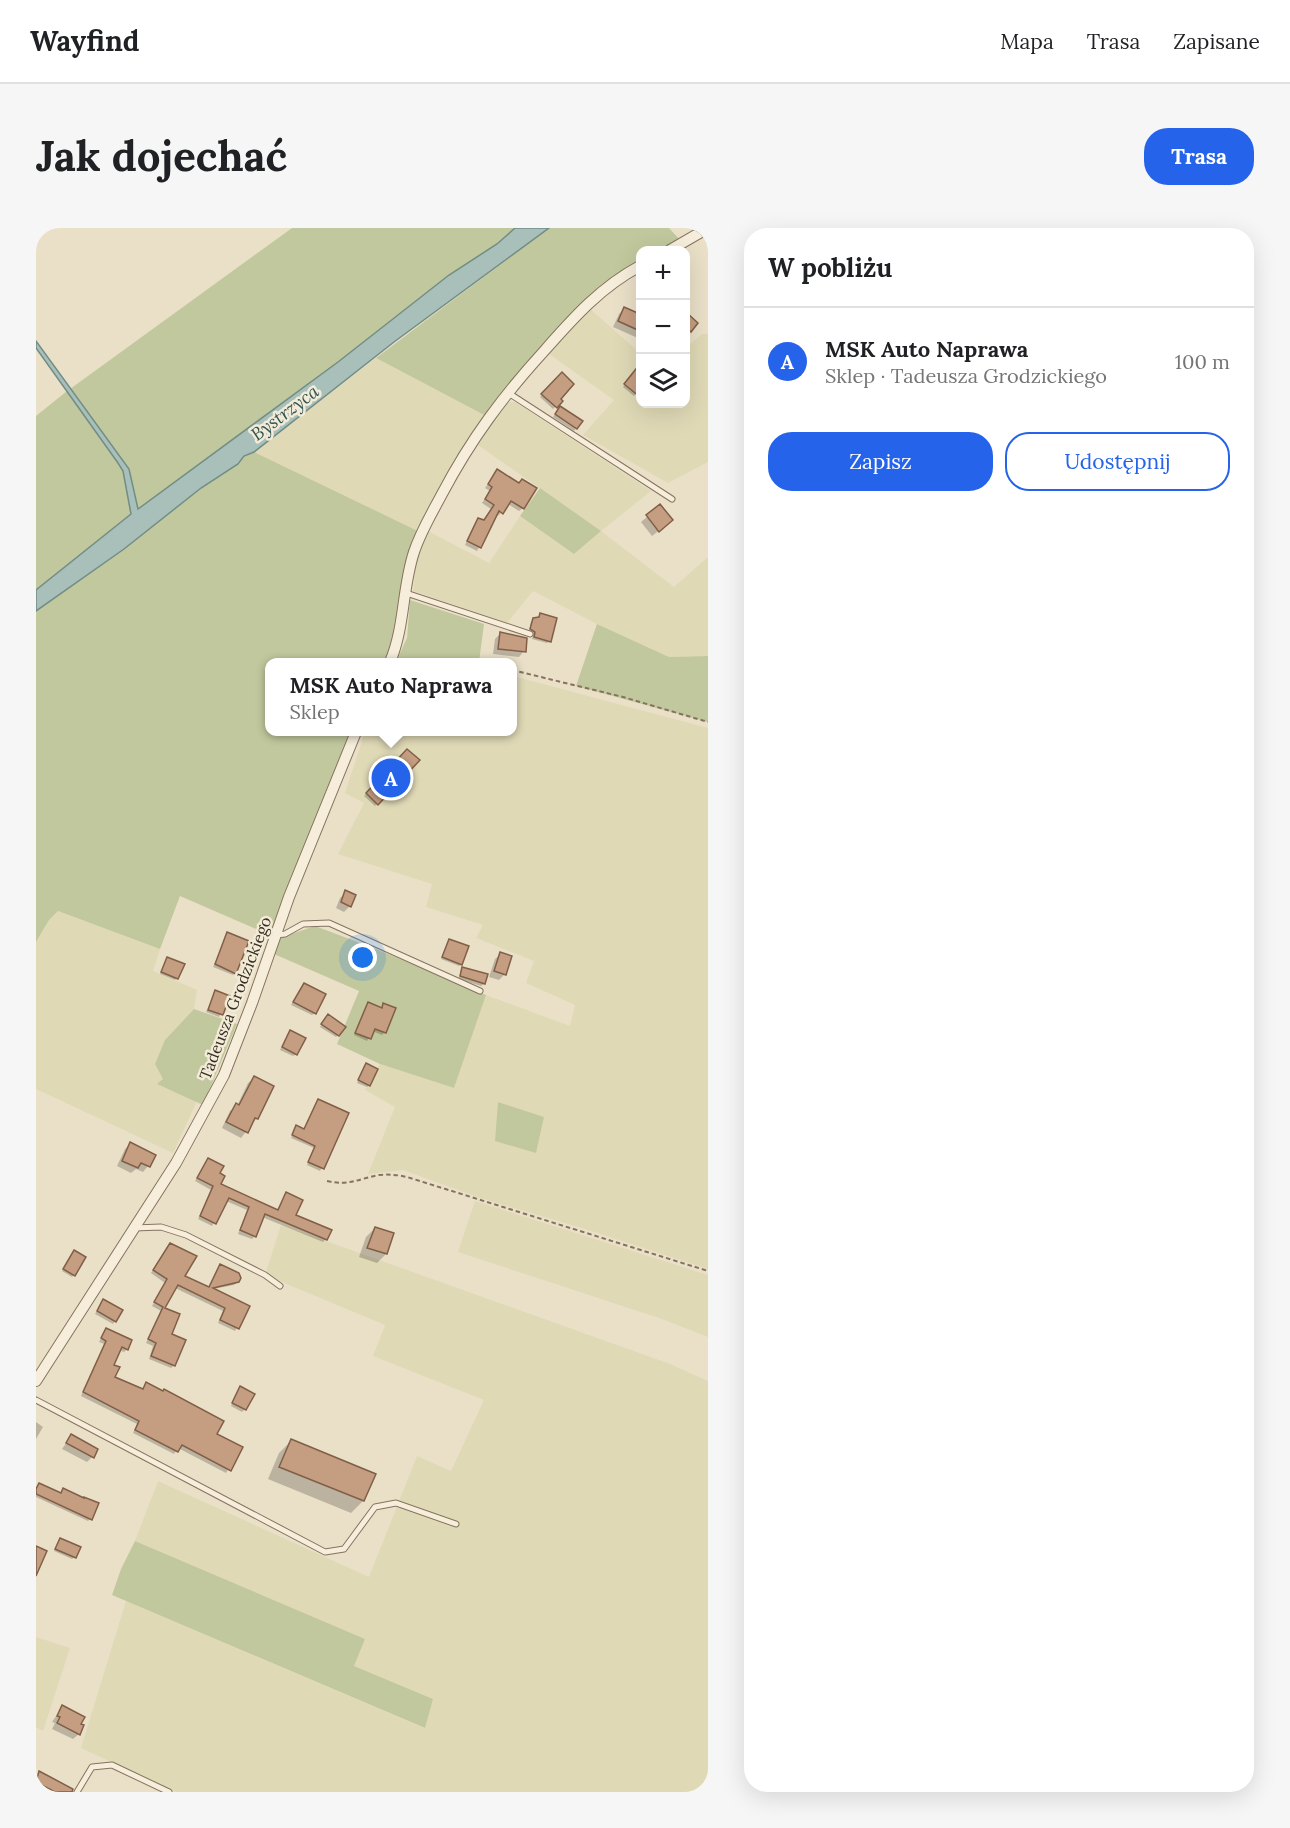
<!DOCTYPE html>
<html lang="pl">
<head>
<meta charset="utf-8">
<style>
	body { margin:0; font-family:Lora,serif; background:#f6f6f6; color:#202124 }
	.controls { position:absolute; right:18px; top:18px; display:grid; overflow:hidden; border-radius:12px; box-shadow:0 6px 24px #0002 }
	.controls button { width:54px; height:54px; display:grid; place-items:center; padding:0; border:0; border-bottom:2px solid #e0e0e0; background:#fff; color:#202124; font:30px sans-serif }
	.you { position:absolute; left:327px; top:730px; width:21px; height:21px; margin:-15px; border:4px solid #fff; border-radius:50%; background:#1a73e8; box-shadow:0 0 0 9px #1a73e833 }
	.badge { display:grid; place-items:center; width:39px; height:39px; border-radius:50%; background:#2563eb; color:#fff; font-size:20px; font-weight:700 }
	.pin { position:absolute; translate:-50% -50%; border:3px solid #fff; box-shadow:0 2px 6px #0006 }
	.popup { position:absolute; left:229px; top:430px; width:252px; height:78px; box-sizing:border-box; display:grid; place-content:center; border-radius:12px; background:#fff; filter:drop-shadow(0 2px 4px #0005); font-size:20px; white-space:nowrap; color:#757577 }
	.popup b { font-size:22px; color:#202124 }
	.popup::after { content:''; position:absolute; left:50%; top:100%; margin-left:-12px; border:12px solid transparent; border-top-color:#fff }
	.list { margin:0; padding:0; list-style:none }
	h2 { display:flex; justify-content:space-between; align-items:center; height:78px; margin:0; padding:0 24px; font-size:26px }
	h2 small { font-size:20px; font-weight:400; color:#757577 }
	.list li { display:grid; grid-template-columns:39px 1fr auto; gap:18px; align-items:center; box-sizing:border-box; height:108px; padding:0 24px; border-top:2px solid #e0e0e0 }
	.list b { display:block; font-size:22px; white-space:nowrap }
	.list p { margin:0; font-size:20px; white-space:nowrap; color:#757577 }
	.list em { font-size:20px; font-style:normal; color:#757577 }
	.actions { display:flex; gap:12px; padding:18px 24px }
	.actions a { flex:1; padding:14px 0; border:2px solid #2563eb; border-radius:24px; text-align:center; font-size:21px; color:#2563eb }
	.actions .main { background:#2563eb; color:#fff }
	.icon { flex:none; width:33px; height:33px; fill:none; stroke:currentColor; stroke-width:2; stroke-linecap:round; stroke-linejoin:round }
	.map { position:relative; flex:none; width:672px; height:1564px; overflow:hidden; border-radius:24px }
	header { display:flex; align-items:center; gap:36px; box-sizing:border-box; height:84px; padding:0 30px; background:#fff; border-bottom:2px solid #e0e0e0 }
	header strong { font-size:28px }
	nav { display:flex; gap:33px; margin-inline-start:auto; font-size:21px }
	.intro { display:flex; align-items:center; justify-content:space-between; box-sizing:border-box; height:144px; padding:0 36px }
	h1 { margin:0; font-size:42px }
	.button { padding:15px 27px; border-radius:24px; background:#2563eb; color:#fff; font-size:21px; font-weight:700 }
	main { display:flex; gap:36px; padding:0 36px }
	aside { flex:1; background:#fff; border-radius:24px; box-shadow:0 6px 24px #0002 }
	.map>svg:first-child { display:block }
</style>
</head>
<body>
<header>
<strong>Wayfind</strong>
<nav><a>Mapa</a><a>Trasa</a><a>Zapisane</a></nav>
</header>
<div class="intro"><h1>Jak dojechać</h1><a class="button">Trasa</a></div>
<main>
<div class="map">
<svg width="672" height="1564" viewBox="0 0 672 1564">
	<rect width="100%" height="100%" fill="#eae0c8"/>
	<g fill="#dfd9b6">
		<path d="M553,80L604,125V176H650V120L666,106H672V234L632,255L547,207L578,172L513,126Z"/>
		<path d="M340,130L452,189L386,305L218,224Z"/>
		<path d="M470,174H479L615,263L565,303L638,359L672,329V428L633,429L561,396L497,363L471,395L377,363L380,334L392,303L453,335L484,288L538,326L565,303L439,215Z"/>
		<path d="M477,448L672,500V1041L549,1001L444,970L367,942L332,946L359,879L329,862L344,836L418,860L450,767L534,798L539,777L490,755L498,733L440,710L447,697L390,679L396,656L302,626L328,575L309,565L329,504H476Z"/>
		<path d="M22,683L124,721L117,743L161,762L158,781L129,812L128,852L121,856L161,873L137,925L0,861V714L13,692Z"/>
		<path d="M439,973L672,1047V1109L626,1091L422,1024Z"/>
		<path d="M245,997L634,1136L672,1153V1564H140L45,1520L90,1373L388,1500L397,1471L318,1438L328,1411L99,1313L122,1253L333,1349L381,1228L415,1243L448,1172L337,1128L349,1097L229,1047Z"/>
		<path d="M0,1409L34,1420L7,1503L0,1499Z"/>
	</g>
	<g fill="#c2c89d">
		<path d="M256,0H479L461,16L413,47L302,134L102,282L93,241L34,161Z"/>
		<path d="M513,0H633L644,12L641,22H604V43L553,78L452,189L340,130Z"/>
		<path d="M31,163L87,243L95,286L0,362V188Z"/>
		<path d="M218,224L386,305L354,434H234V504H315L234,707L144,668L124,721L22,683L13,692L0,714V383L88,321L165,260L202,236L208,228Z"/>
		<path d="M504,260L565,303L538,326L484,288Z"/>
		<path d="M374,372L448,396L443,434H360L371,410Z"/>
		<path d="M561,396L633,429L672,428V494L540,458Z"/>
		<path d="M279,698L340,721L450,767L418,860L344,836L301,816L323,763L238,726L244,710Z"/>
		<path d="M158,781L201,796L167,877L121,856L127,851L119,836L129,812Z"/>
		<path d="M462,874L508,889L500,925L459,913Z"/>
		<path d="M99,1313L329,1411L318,1438L397,1471L389,1500L76,1367L85,1341Z"/>
	</g>
	<path fill="#a9bfb9" stroke="#708d86" stroke-width="1.5" d="M479,0H513L358,114L218,224L208,228L202,236L165,260L88,321L0,383V362L95,286L87,243L82,235L0,120V113L93,241L102,281L302,134L413,47L461,16Z"/>
	<g fill="#0003">
		<path d="M589,80L604,87V111L577,99L583,86Z"/>
		<path d="M650,87L660,96L651,105L650,104Z"/>
		<path d="M604,138V160L598,168L587,159Z"/>
		<path d="M526,146L522,171L525,173L517,181L504,169Z"/>
		<path d="M522,182L545,193L538,203L517,189Z"/>
		<path d="M461,243L482,256L487,280L483,283L472,276L462,288L460,286L441,323L429,317L439,295L443,291L447,294L455,281L446,275L454,263L449,260Z"/>
		<path d="M624,278L629,298L616,308L605,294Z"/>
		<path d="M505,386L514,413L511,415L496,411L497,407L493,404L495,394Z"/>
		<path d="M464,406L488,423L483,429L457,426L459,411Z"/>
		<path d="M371,523L381,532L339,578L328,568Z"/>
		<path d="M310,664L314,678L308,684L300,680L304,670Z"/>
		<path d="M192,706L199,745L197,747L177,739Z"/>
		<path d="M413,712L425,736L423,738L405,731Z"/>
		<path d="M465,726L469,746L463,752L453,749L459,731Z"/>
		<path d="M132,731L141,750L139,752L124,746Z"/>
		<path d="M427,741L448,756L445,758L422,751Z"/>
		<path d="M266,760L279,785L276,787L255,777Z"/>
		<path d="M179,764L192,769L183,789L170,784Z"/>
		<path d="M332,776L345,781L348,777L349,804L346,807L336,803L331,813L318,807Z"/>
		<path d="M289,791L302,807L300,809L284,799Z"/>
		<path d="M252,806L260,826L257,828L244,822Z"/>
		<path d="M328,840L333,857L331,859L321,855Z"/>
		<path d="M218,850L236,859L220,891L205,910L186,900L194,883L201,878L212,855Z"/>
		<path d="M282,873L311,886L284,943L271,937L278,920L255,910L261,899L268,902Z"/>
		<path d="M95,915L112,938L107,944L100,941L95,945L81,938L89,921Z"/>
		<path d="M172,932L182,946L183,956L240,983L250,966L258,987L290,1011L287,1014L226,989L219,1008L216,1011L202,1006L211,982L190,973L176,998L162,991L175,962L159,953Z"/>
		<path d="M339,1000L356,1006L350,1026L341,1035L323,1029L330,1009Z"/>
		<path d="M131,1020L147,1049L172,1060L184,1038L201,1054L198,1057L177,1061L212,1078L199,1103L182,1095L187,1083L139,1060L127,1080L134,1107L138,1137L135,1140L113,1131L117,1118L110,1115L125,1083L116,1078L129,1055L115,1045Z"/>
		<path d="M35,1027L38,1047L36,1049L26,1043Z"/>
		<path d="M65,1075L79,1093L77,1096L59,1086Z"/>
		<path d="M70,1102L91,1121L88,1124L83,1122L76,1137L77,1150L106,1162L110,1156L179,1206L205,1220L190,1245L142,1220L138,1226L97,1205L101,1196L45,1168L68,1116L63,1114Z"/>
		<path d="M202,1163L209,1181L206,1184L195,1178Z"/>
		<path d="M0,1194L7,1199L0,1211Z"/>
		<path d="M35,1208L56,1229L51,1234L26,1221Z"/>
		<path d="M255,1213L327,1273L315,1285L232,1251L243,1225Z"/>
		<path d="M0,1261L24,1267L27,1262L54,1291L52,1293L0,1269Z"/>
		<path d="M24,1311L39,1329L36,1331L18,1323Z"/>
		<path d="M26,1479L43,1497V1506L37,1511L16,1501L19,1495L16,1494Z"/>
		<path d="M4,1545L27,1564H13L0,1557V1550Z"/>
	</g>
	<g fill="#c59e82" stroke="#815f47" stroke-width="1.5">
		<path d="M588,79L604,86V103L582,93Z"/>
		<path d="M650,84L662,95L655,104L650,99Z"/>
		<path d="M604,136V169L588,156Z"/>
		<path d="M526,144L538,156L525,171L527,173L521,180L505,166Z"/>
		<path d="M524,178L547,193L541,201L519,186Z"/>
		<path d="M461,241L483,255L486,251L501,260L488,281L475,273L467,286L463,283L445,320L431,313L442,290L448,292L458,277L449,271L456,259L452,256Z"/>
		<path d="M624,276L637,292L623,304L610,287Z"/>
		<path d="M504,385L521,390L515,414L498,409L499,404L494,401L497,390L503,389Z"/>
		<path d="M464,404L491,410L490,424L462,421Z"/>
		<path d="M371,521L384,532L342,577L330,565Z"/>
		<path d="M309,662L320,667L315,679L305,674Z"/>
		<path d="M191,704L213,713L200,746L179,736Z"/>
		<path d="M413,711L433,718L426,737L406,729Z"/>
		<path d="M464,724L476,728L470,747L458,743Z"/>
		<path d="M131,729L149,736L142,751L125,744Z"/>
		<path d="M426,739L452,746L449,756L424,748Z"/>
		<path d="M268,755L290,766L280,786L257,774Z"/>
		<path d="M179,762L194,768L187,787L172,782Z"/>
		<path d="M332,774L346,780L347,775L360,780L350,805L339,801L335,811L319,805Z"/>
		<path d="M292,786L310,799L303,808L285,796Z"/>
		<path d="M254,802L270,810L261,827L246,819Z"/>
		<path d="M330,835L342,841L334,858L322,852Z"/>
		<path d="M218,848L238,858L222,891L219,890L212,905L190,894L200,875L203,877Z"/>
		<path d="M282,871L313,885L288,941L272,934L279,918L256,907L260,897L268,901Z"/>
		<path d="M94,914L120,927L114,939L105,935L102,940L86,933Z"/>
		<path d="M172,930L188,938L184,945L189,948L185,956L242,982L250,964L267,972L260,987L296,1002L291,1012L229,986L220,1009L204,1002L213,979L193,970L180,996L164,988L177,958L161,950Z"/>
		<path d="M339,999L358,1005L351,1026L331,1020Z"/>
		<path d="M134,1015L161,1028L149,1048L173,1059L184,1036L203,1045L205,1050L203,1054L177,1060L214,1078L203,1101L184,1092L189,1080L142,1057L129,1080L144,1086L136,1106L150,1112L139,1138L115,1128L120,1115L112,1111L127,1079L118,1074L131,1051L117,1042Z"/>
		<path d="M38,1022L50,1029L39,1048L27,1041Z"/>
		<path d="M67,1071L87,1082L80,1094L61,1083Z"/>
		<path d="M70,1100L96,1112L92,1122L86,1119L78,1137L84,1139L79,1149L107,1161L110,1154L127,1163L128,1161L188,1193L181,1206L207,1219L195,1243L146,1217L142,1224L99,1202L103,1193L47,1164L70,1113L65,1110Z"/>
		<path d="M204,1158L219,1166L210,1182L196,1175Z"/>
		<path d="M35,1206L62,1221L58,1230L30,1215Z"/>
		<path d="M255,1211L340,1246L328,1273L243,1239Z"/>
		<path d="M3,1255L25,1265L27,1260L48,1270V1269L63,1275L56,1292L0,1266V1261Z"/>
		<path d="M24,1310L45,1319L40,1330L19,1321Z"/>
		<path d="M0,1318L11,1323L0,1348Z"/>
		<path d="M26,1477L49,1489L45,1496L48,1497L44,1507L21,1495L24,1489L21,1488Z"/>
		<path d="M3,1543L37,1561L36,1564H19L0,1554Z"/>
	</g>
	<g fill="none" stroke-linecap="round" stroke-linejoin="round">
		<g stroke="#85735f" stroke-width="7">
			<g id="service">
				<path d="M0,7L9,0"/>
				<path d="M471,164L636,271"/>
				<path d="M370,365L494,406"/>
				<path d="M240,707L249,706L267,696L293,695L444,763"/>
				<path d="M98,1000L125,999L150,1007L229,1047L244,1058"/>
				<path d="M0,1172L289,1324L308,1321L339,1279L360,1275L420,1296"/>
				<path d="M41,1564L56,1539L76,1537L133,1564"/>
			</g>
		</g>
		<g stroke="#85735f" stroke-width="12">
			<g id="minor">
				<path d="M634,22L672,0"/>
				<path d="M354,434C369,399 366,360 378,324C385,303 396,285 406,266C435,211 467,168 509,122C538,89 565,59 604,38"/>
				<path d="M0,1153L140,935L188,847L216,775L253,669L320,504"/>
			</g>
		</g>
		<g stroke="#85735f" stroke-width="2" stroke-dasharray="4.5 3" stroke-linecap="butt">
			<path d="M476,442L587,469L672,494"/>
			<path d="M291,953C314,958 321,951 343,947C353,946 362,947 371,949L672,1043"/>
		</g>
		<use href="#service" stroke="#f6eedb" stroke-width="5"/>
		<use href="#minor" stroke="#f6eedb" stroke-width="10"/>
	</g>
	<g text-anchor="middle" stroke-width="5" stroke-linejoin="round" paint-order="stroke">
		<g font-size="16" fill="#372c21" stroke="#f2ebd7">
			<text transform="translate(199 770) rotate(-69)" y="6">Tadeusza Grodzickiego</text>
		</g>
		<g font-size="18" font-style="italic" fill="#325553" stroke="#f2ebd7">
			<text transform="translate(249 185) rotate(-37)" y="6">Bystrzyca</text>
		</g>
	</g>
</svg>
<div class="controls">
<button>+</button>
<button>−</button>
<button><svg class="icon" aria-label="layers" viewBox="0 0 24 24"><path d="M12 4l9 5-9 5-9-5zM3 14l9 5 9-5"/></svg></button>
</div>
<div class="you"></div>
<div class="pin badge" style="left:355px;top:550px">A</div>
<div class="popup"><b>MSK Auto Naprawa</b>Sklep</div>
</div>
<aside>
<h2>W pobliżu<small></small></h2>
<ul class="list">
<li><span class="badge">A</span><div><b>MSK Auto Naprawa</b><p>Sklep · Tadeusza Grodzickiego</p></div><em>100 m</em></li>
</ul>
<div class="actions"><a class="main">Zapisz</a><a>Udostępnij</a></div>
</aside>
</main>
</body>
</html>
